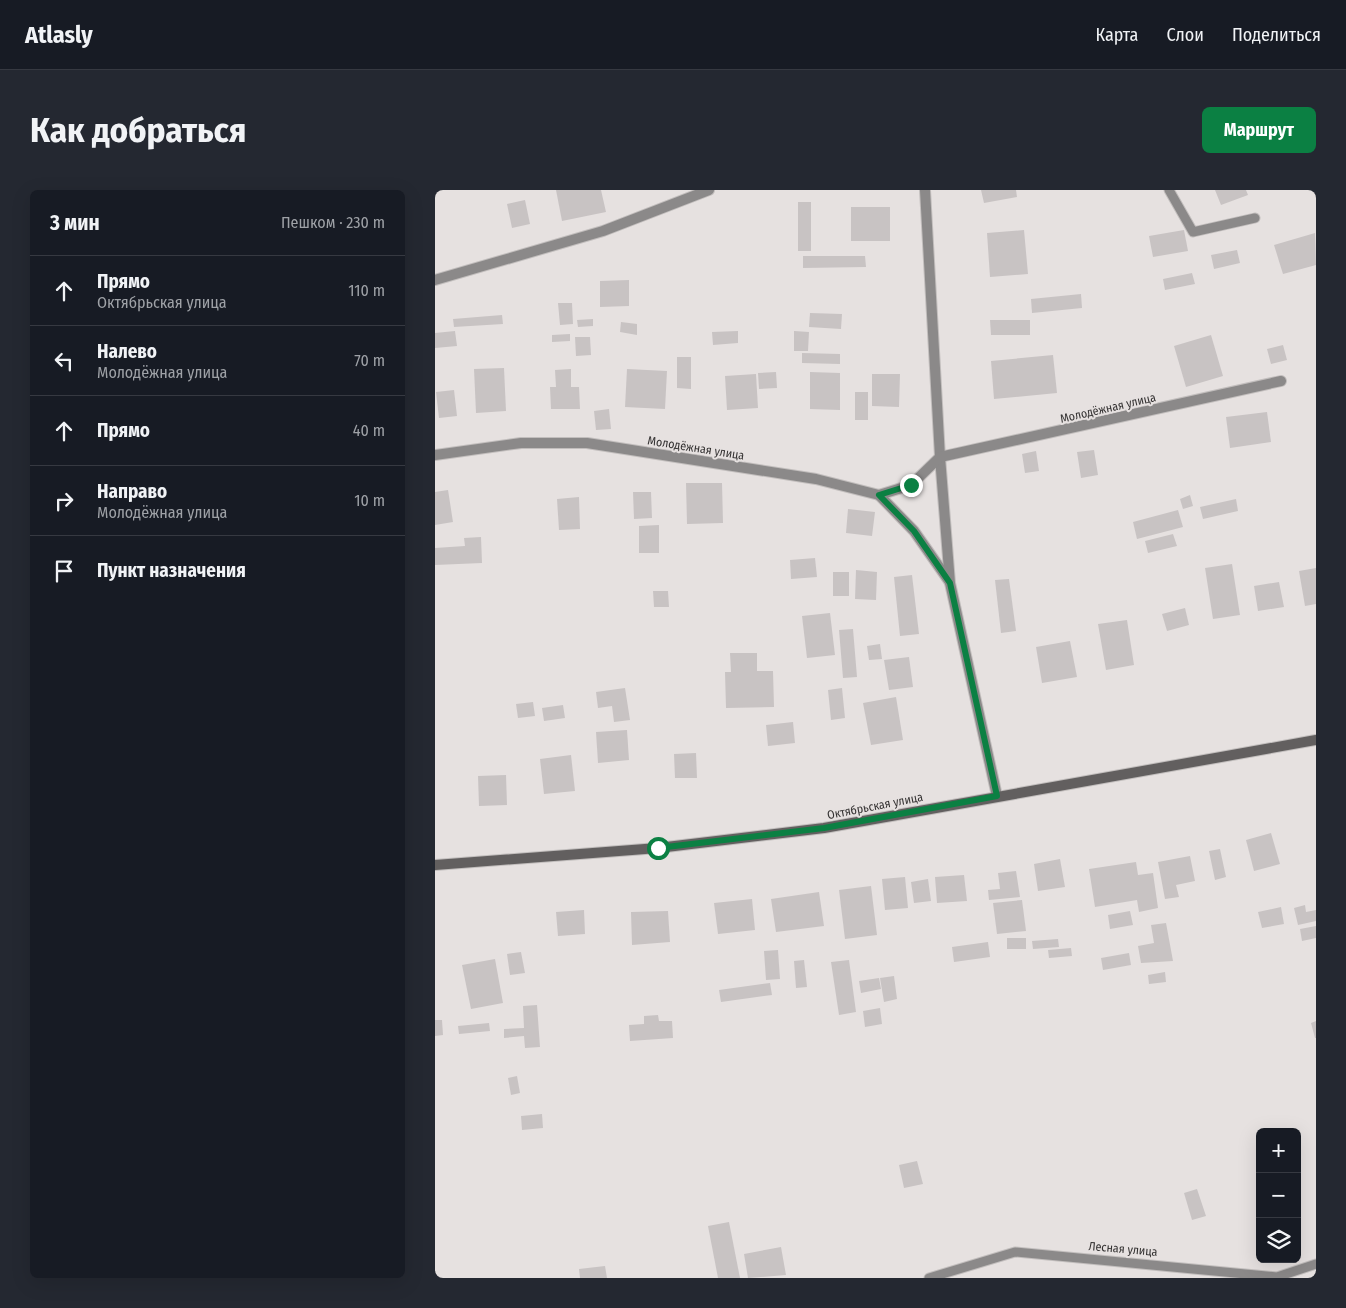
<!DOCTYPE html>
<html lang="ru">
<head>
<meta charset="utf-8">
<style>
	body { margin:0; font-family:"Fira Sans Condensed",sans-serif; background:#242831; color:#f1f3f6 }
	.controls { position:absolute; right:15px; bottom:15px; display:grid; overflow:hidden; border-radius:8px; box-shadow:0 5px 20px #0002 }
	.controls button { width:45px; height:45px; display:grid; place-items:center; padding:0; border:0; border-bottom:1px solid #363941; background:#171b24; color:#f1f3f6; font:25px sans-serif }
	.stop { position:absolute; width:15px; height:15px; margin:-11px; border:4px solid #0b8043; border-radius:50%; background:#fff }
	.stop.end { background:#0b8043; border-color:#fff; box-shadow:0 1px 5px #0008 }
	.list { margin:0; padding:0; list-style:none }
	h2 { display:flex; justify-content:space-between; align-items:center; height:65px; margin:0; padding:0 20px; font-size:21px }
	h2 small { font-size:16px; font-weight:400; color:#9ea1a6 }
	.list li { display:grid; grid-template-columns:32px 1fr auto; gap:15px; align-items:center; box-sizing:border-box; height:70px; padding:0 20px; border-top:1px solid #363941 }
	.list b { display:block; font-size:19px; white-space:nowrap }
	.list p { margin:0; font-size:16px; white-space:nowrap; color:#9ea1a6 }
	.list em { font-size:16px; font-style:normal; color:#9ea1a6 }
	.icon { flex:none; width:28px; height:28px; fill:none; stroke:currentColor; stroke-width:2; stroke-linecap:round; stroke-linejoin:round }
	.map { position:relative; flex:none; width:881px; height:1088px; overflow:hidden; border-radius:8px }
	header { display:flex; align-items:center; gap:30px; box-sizing:border-box; height:70px; padding:0 25px; background:#171b24; border-bottom:1px solid #363941 }
	header strong { font-size:24px }
	nav { display:flex; gap:28px; margin-inline-start:auto; font-size:18px }
	.intro { display:flex; align-items:center; justify-content:space-between; box-sizing:border-box; height:120px; padding:0 30px }
	h1 { margin:0; font-size:35px }
	.button { padding:12px 22px; border-radius:8px; background:#0b8043; color:#fff; font-size:18px; font-weight:700 }
	main { display:flex; gap:30px; padding:0 30px }
	aside { flex:1; background:#171b24; border-radius:8px; box-shadow:0 5px 20px #0002 }
	.map>svg:first-child { display:block }
</style>
</head>
<body>
<header>
<strong>Atlasly</strong>
<nav><a>Карта</a><a>Слои</a><a>Поделиться</a></nav>
</header>
<div class="intro"><h1>Как добраться</h1><a class="button">Маршрут</a></div>
<main>
<aside>
<h2>3 мин<small>Пешком · 230 m</small></h2>
<ul class="list">
<li><svg class="icon" aria-label="ahead" viewBox="0 0 24 24"><path d="M12 20V5M6 11l6-6 6 6"/></svg><div><b>Прямо</b><p>Октябрьская улица</p></div><em>110 m</em></li>
<li><svg class="icon" aria-label="left" viewBox="0 0 24 24"><path d="M17 20v-9H6M10 6l-5 5 5 5"/></svg><div><b>Налево</b><p>Молодёжная улица</p></div><em>70 m</em></li>
<li><svg class="icon" aria-label="ahead" viewBox="0 0 24 24"><path d="M12 20V5M6 11l6-6 6 6"/></svg><div><b>Прямо</b></div><em>40 m</em></li>
<li><svg class="icon" aria-label="right" viewBox="0 0 24 24"><path d="M7 20v-9h11M14 6l5 5-5 5"/></svg><div><b>Направо</b><p>Молодёжная улица</p></div><em>10 m</em></li>
<li><svg class="icon" aria-label="arrive" viewBox="0 0 24 24"><path d="M6 21V4h12l-3 4 3 4H6"/></svg><div><b>Пункт назначения</b></div></li>
</ul>
</aside>
<div class="map">
<svg width="881" height="1088" viewBox="0 0 881 1088">
	<rect width="100%" height="100%" fill="#e6e1e0"/>
	<g fill="#c8c3c3">
		<path d="M121,0H166L171,22L127,31Z"/>
		<path d="M546,0H581L582,7L549,13Z"/>
		<path d="M780,0H811L813,5L786,15Z"/>
		<path d="M90,10L95,34L77,38L72,14Z"/>
		<rect x="363" y="12" width="13" height="49"/>
		<rect x="416" y="17" width="39" height="34"/>
		<path d="M589,40L593,84L555,87L552,43Z"/>
		<path d="M749,40L753,61L718,67L714,46Z"/>
		<path d="M880,43L881,75L848,84L839,55Z"/>
		<path d="M802,60L805,73L779,79L776,65Z"/>
		<path d="M368,66H430L431,77L368,78Z"/>
		<path d="M757,83L760,94L730,100L728,89Z"/>
		<path d="M194,90V116L165,117V91Z"/>
		<path d="M646,104L647,118L597,123L596,109Z"/>
		<path d="M123,113H137L138,134L125,135Z"/>
		<path d="M375,123L407,124L406,139L374,137Z"/>
		<path d="M67,125L68,134L19,137L18,129Z"/>
		<path d="M158,129V136L143,137L142,130Z"/>
		<path d="M555,130H595V145H556Z"/>
		<path d="M186,132L202,134V145L185,142Z"/>
		<path d="M20,141L22,156L0,158V143Z"/>
		<path d="M303,141V153L278,155L277,142Z"/>
		<path d="M359,141L374,142L373,161H359Z"/>
		<path d="M135,144V151L117,152V145Z"/>
		<path d="M776,145L788,186L751,197L739,156Z"/>
		<path d="M140,147H155L156,165L141,166Z"/>
		<path d="M848,155L852,170L836,174L832,159Z"/>
		<path d="M367,163L405,164V174L367,173Z"/>
		<path d="M618,165L622,203L559,209L556,171Z"/>
		<path d="M242,167H256V199L242,198Z"/>
		<path d="M69,178L71,221L41,223L39,179Z"/>
		<path d="M136,179V197H144L145,219H116L115,197H121L120,180Z"/>
		<path d="M192,179L232,181L230,219L190,217Z"/>
		<path d="M341,182L342,198L324,199L323,183Z"/>
		<path d="M375,182L405,183V220L375,219Z"/>
		<path d="M321,184L323,218L292,220L290,186Z"/>
		<path d="M437,184H465L464,217L437,216Z"/>
		<path d="M19,200L22,226L4,228L1,202Z"/>
		<rect x="420" y="202" width="13" height="28"/>
		<path d="M174,219L176,239L161,240L159,221Z"/>
		<path d="M832,222L836,252L795,258L791,227Z"/>
		<path d="M659,260L663,285L646,288L642,262Z"/>
		<path d="M601,261L604,281L590,283L587,264Z"/>
		<path d="M251,293H287L288,333L252,334Z"/>
		<path d="M13,300L18,332L0,335V302Z"/>
		<path d="M198,302H216L217,328L199,329Z"/>
		<path d="M755,305L758,316L748,319L745,309Z"/>
		<path d="M144,307L145,339L124,340L122,309Z"/>
		<path d="M801,309L803,321L768,329L765,317Z"/>
		<path d="M413,319L440,322L437,346L411,343Z"/>
		<path d="M743,320L748,337L702,349L698,332Z"/>
		<path d="M224,335V363H204V336Z"/>
		<path d="M738,344L742,356L713,363L710,351Z"/>
		<path d="M46,347L47,373L0,375V358L30,356L29,348Z"/>
		<path d="M380,368L382,387L356,389L355,370Z"/>
		<path d="M797,374L805,425L778,429L770,378Z"/>
		<path d="M881,378V414L870,416L864,381Z"/>
		<path d="M421,380L442,382L441,410L420,409Z"/>
		<rect x="398" y="382" width="16" height="24"/>
		<path d="M477,385L484,444L465,446L459,387Z"/>
		<path d="M574,389L581,441L566,443L560,390Z"/>
		<path d="M844,392L849,417L823,421L819,396Z"/>
		<path d="M218,401H233L234,417H219Z"/>
		<path d="M750,418L754,435L732,441L727,424Z"/>
		<path d="M395,423L400,465L372,468L367,426Z"/>
		<path d="M692,430L699,475L671,480L663,434Z"/>
		<path d="M418,439L422,487L408,488L404,440Z"/>
		<path d="M635,451L642,487L607,493L601,457Z"/>
		<path d="M445,454L447,469L434,470L432,456Z"/>
		<path d="M295,463H322V481H338L339,517L291,518L290,482H296Z"/>
		<path d="M474,467L478,497L454,500L449,470Z"/>
		<path d="M190,498L195,530L179,532L177,516L163,518L161,502Z"/>
		<path d="M407,498L410,528L396,530L393,500Z"/>
		<path d="M461,507L468,550L436,555L428,513Z"/>
		<path d="M98,512L100,526L83,528L81,514Z"/>
		<path d="M128,515L130,528L109,531L107,518Z"/>
		<path d="M358,532L360,553L333,556L331,535Z"/>
		<path d="M192,540L194,570L163,573L161,542Z"/>
		<path d="M261,563L262,588H240L239,564Z"/>
		<path d="M136,565L140,601L109,604L105,569Z"/>
		<path d="M71,585L72,615L44,616L43,586Z"/>
		<path d="M836,643L845,674L819,681L811,650Z"/>
		<path d="M785,659L791,687L780,690L774,661Z"/>
		<path d="M755,666L760,691L741,695L744,707L730,709L723,672Z"/>
		<path d="M625,669L630,697L603,701L599,674Z"/>
		<path d="M701,672L703,685L718,683L723,718L704,722L702,710L660,717L654,679Z"/>
		<path d="M581,681L585,707L554,710L553,700L565,699L563,683Z"/>
		<path d="M529,685L532,711L502,713L500,687Z"/>
		<path d="M470,687L473,718L450,720L447,689Z"/>
		<path d="M493,689L496,711L479,713L476,692Z"/>
		<path d="M436,696L442,745L410,749L404,700Z"/>
		<path d="M384,702L389,736L341,742L336,709Z"/>
		<path d="M317,709L320,740L283,744L279,713Z"/>
		<path d="M587,710L591,741L562,744L558,713Z"/>
		<path d="M870,715L871,722L881,720V731L863,735L859,718Z"/>
		<path d="M846,717L849,734L827,738L823,722Z"/>
		<path d="M149,720L150,744L123,746L121,722Z"/>
		<path d="M233,721L235,752L197,755L196,722Z"/>
		<path d="M695,721L698,735L675,739L673,725Z"/>
		<path d="M731,733L738,771L706,773L703,756L719,753L716,735Z"/>
		<path d="M881,736V748L867,751L865,739Z"/>
		<rect x="572" y="748" width="19" height="11"/>
		<path d="M623,749L624,757L598,759L597,751Z"/>
		<path d="M553,752L555,767L519,772L517,757Z"/>
		<path d="M636,758L637,766L614,768L613,760Z"/>
		<path d="M343,760L345,789L331,790L329,761Z"/>
		<path d="M86,762L90,783L75,785L72,764Z"/>
		<path d="M694,763L696,775L668,780L666,768Z"/>
		<path d="M60,769L68,813L36,819L27,775Z"/>
		<path d="M369,770L372,797L361,798L359,771Z"/>
		<path d="M414,770L421,822L404,825L396,772Z"/>
		<path d="M730,782L731,792L714,794L713,785Z"/>
		<path d="M459,786L462,809L449,812L445,788Z"/>
		<path d="M444,788L446,799L426,803L424,791Z"/>
		<path d="M335,793L337,805L286,812L284,800Z"/>
		<path d="M102,815L105,857L90,858L89,846L69,848V839L89,838L88,816Z"/>
		<path d="M445,818L447,834L430,837L428,821Z"/>
		<path d="M223,825L224,831H237L238,848L195,851L194,835L209,834V826Z"/>
		<path d="M0,830H7L8,845L0,846Z"/>
		<path d="M881,831V848H880L876,833Z"/>
		<path d="M54,833L55,841L24,844L23,836Z"/>
		<path d="M82,886L85,903L76,905L73,888Z"/>
		<path d="M107,924L108,938L87,940L86,926Z"/>
		<path d="M482,971L488,994L469,998L464,975Z"/>
		<path d="M762,999L771,1026L757,1030L749,1003Z"/>
		<path d="M294,1032L305,1088H283L273,1036Z"/>
		<path d="M346,1057L351,1085L313,1088L309,1064Z"/>
		<path d="M170,1076L172,1088H145L144,1079Z"/>
	</g>
	<g fill="none" stroke-linecap="round" stroke-linejoin="round">
		<g stroke="#c2bebd" stroke-width="11">
			<g id="lane">
				<path d="M734,0L758,42L820,28"/>
				<path d="M494,1088L580,1062L842,1087L881,1074"/>
			</g>
		</g>
		<g stroke="#c2bebd" stroke-width="12">
			<g id="street">
				<path d="M490,0L505,267L515,393L562,606"/>
				<path d="M0,90L168,41L274,0"/>
				<path d="M0,265L86,253H152L381,289L444,305L476,295L505,267L846,191"/>
				<path d="M444,305L479,341L514,391"/>
			</g>
		</g>
		<g stroke="#c2bebd" stroke-width="12">
			<path id="secondary" d="M0,675L223,658L389,638L881,550"/>
		</g>
		<use href="#lane" stroke="#8b8989" stroke-width="9"/>
		<use href="#street" stroke="#8b8989" stroke-width="10"/>
		<use href="#secondary" stroke="#625f5f" stroke-width="10"/>
	</g>
	<g fill="none" stroke-linecap="round" stroke-linejoin="round">
		<path stroke="#0b8043" stroke-width="6" d="M223,658L389,638L562,606L515,393L479,341L444,305L476,295"/>
	</g>
	<g text-anchor="middle" stroke-width="4" stroke-linejoin="round" paint-order="stroke">
		<g font-size="12" fill="#333131" stroke="#e6e1e0">
			<text transform="translate(673 218) rotate(-13)" y="4">Молодёжная улица</text>
			<text transform="translate(261 258) rotate(9)" y="4">Молодёжная улица</text>
			<text transform="translate(440 616) rotate(-11)" y="4">Октябрьская улица</text>
			<text transform="translate(688 1059) rotate(5)" y="4">Лесная улица</text>
		</g>
	</g>
</svg>
<div class="controls">
<button>+</button>
<button>−</button>
<button><svg class="icon" aria-label="layers" viewBox="0 0 24 24"><path d="M12 4l9 5-9 5-9-5zM3 14l9 5 9-5"/></svg></button>
</div>
<div class="stop" style="left:223px;top:658px"></div>
<div class="stop end" style="left:476px;top:295px"></div>
</div>
</main>
</body>
</html>
